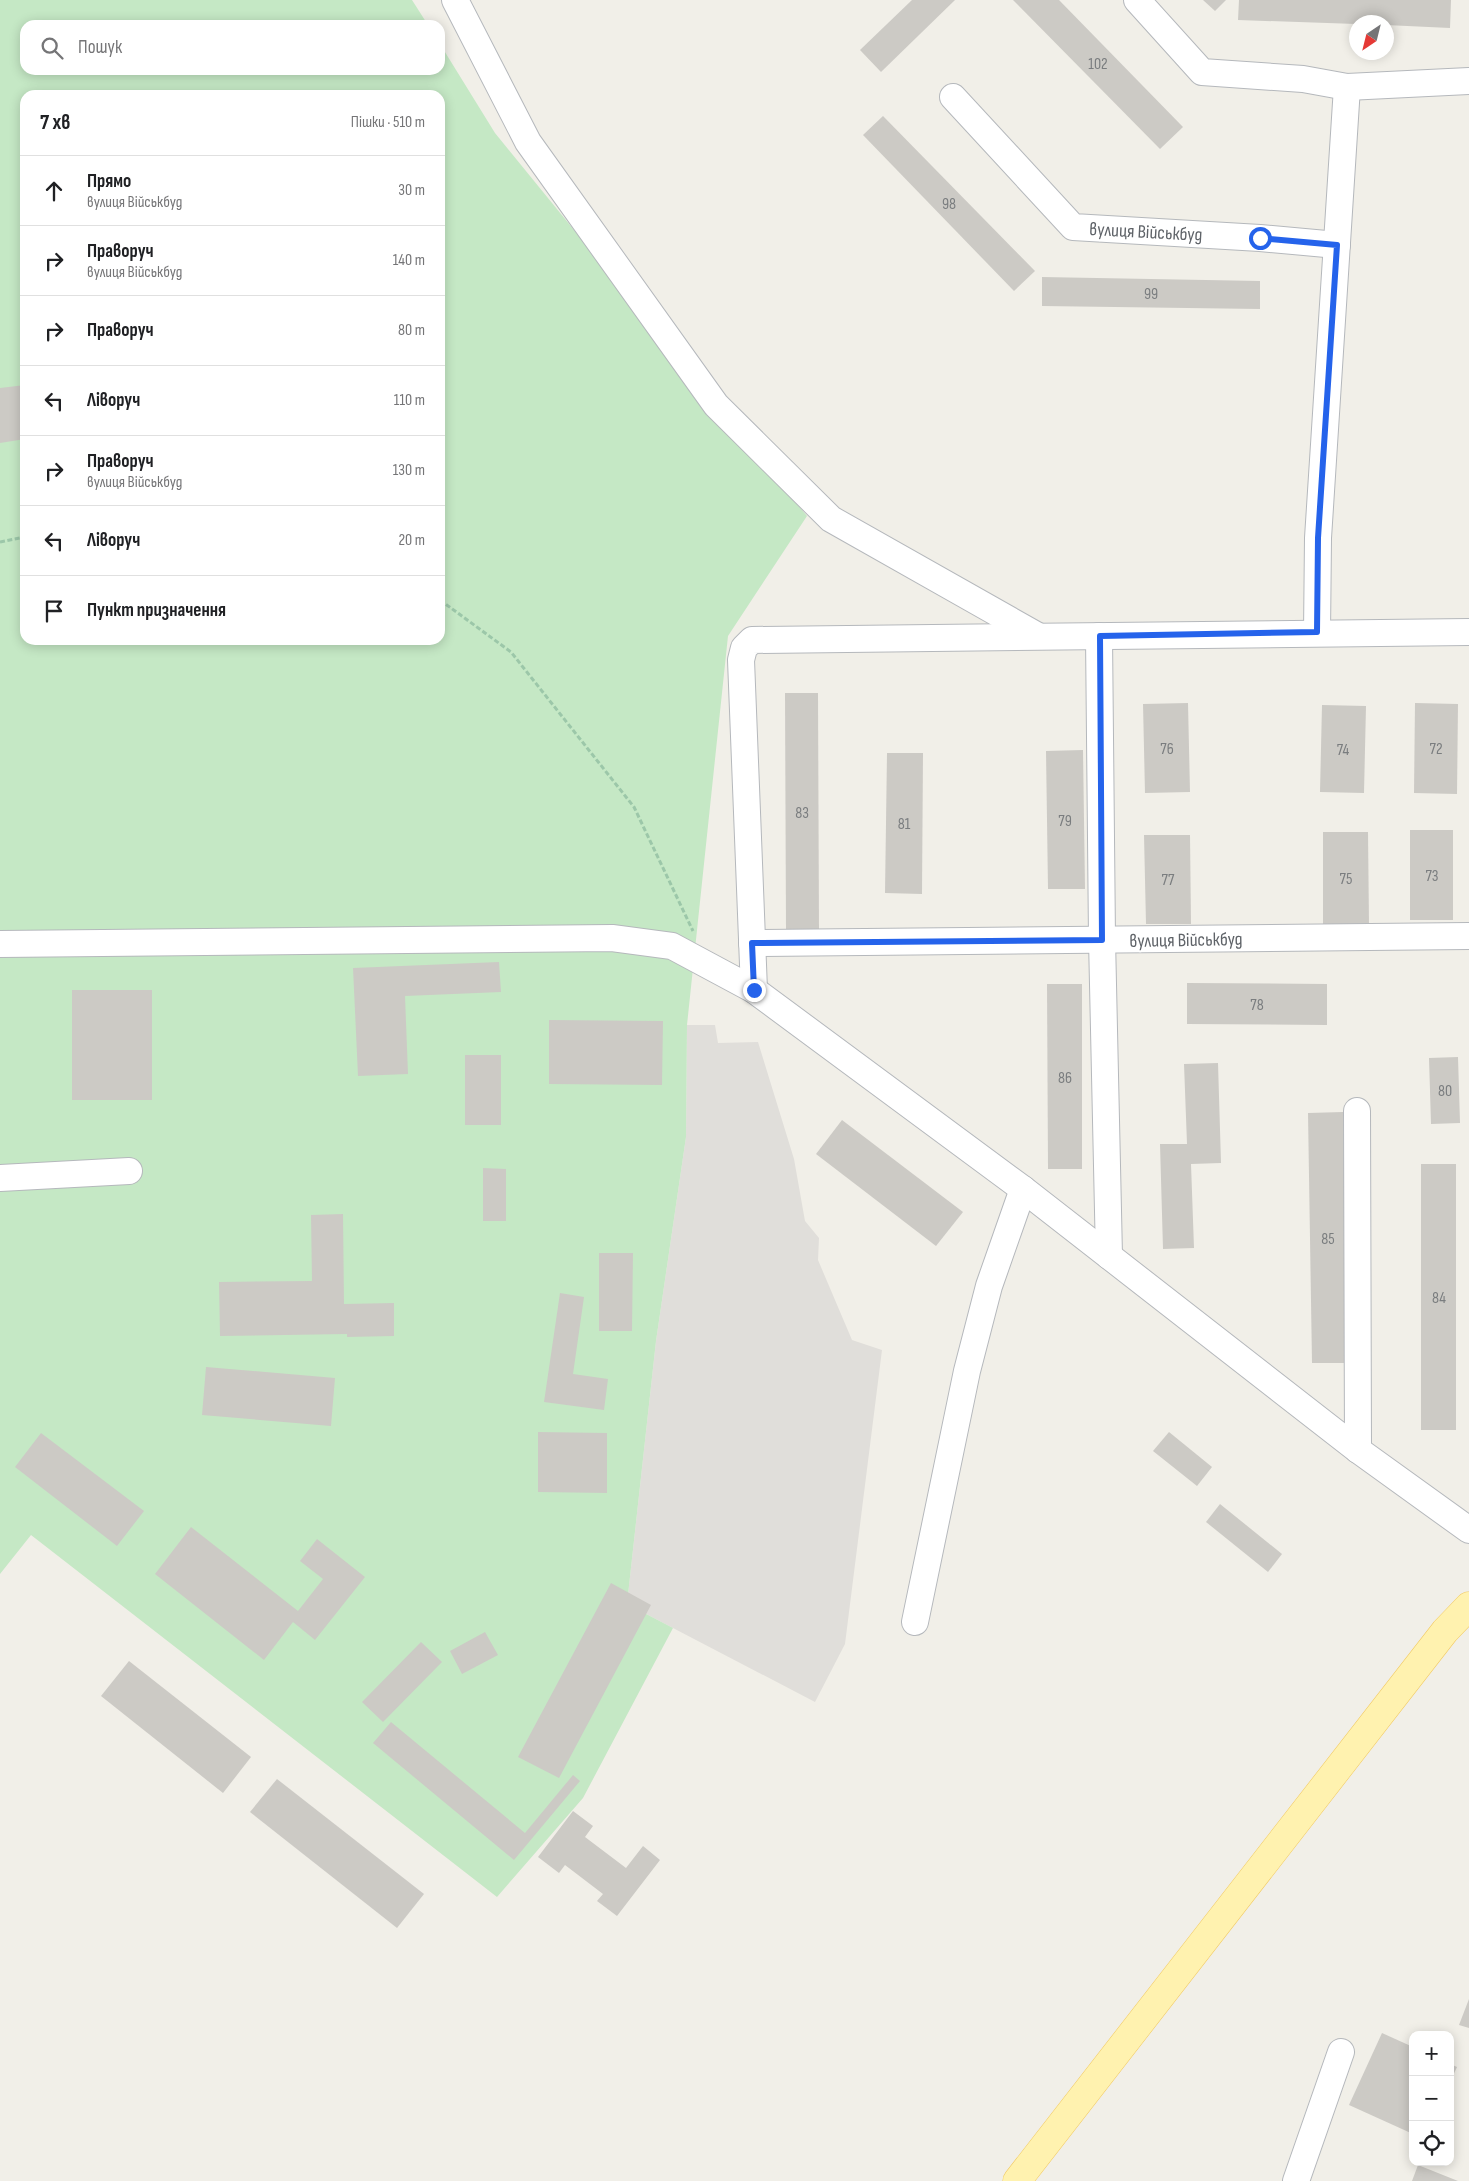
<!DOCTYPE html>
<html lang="uk">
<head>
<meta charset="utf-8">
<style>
	body { margin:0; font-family:"Sofia Sans Condensed",sans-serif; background:#f2f2f2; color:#202124 }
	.controls { position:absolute; right:15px; bottom:15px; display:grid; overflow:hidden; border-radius:10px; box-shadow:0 2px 12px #0003 }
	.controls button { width:45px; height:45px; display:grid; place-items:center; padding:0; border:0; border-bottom:1px solid #e0e0e0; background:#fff; color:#202124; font:25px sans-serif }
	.compass { position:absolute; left:1349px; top:15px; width:45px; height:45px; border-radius:50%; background:#fff; box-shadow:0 2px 12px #0003; rotate:215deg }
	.stop { position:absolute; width:15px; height:15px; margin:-11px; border:4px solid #2563eb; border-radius:50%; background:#fff }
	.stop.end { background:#2563eb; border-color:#fff; box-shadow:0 1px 5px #0008 }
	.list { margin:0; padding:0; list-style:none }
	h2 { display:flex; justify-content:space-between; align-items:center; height:65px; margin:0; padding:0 20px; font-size:21px }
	h2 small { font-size:16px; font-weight:400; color:#757577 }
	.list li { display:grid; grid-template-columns:32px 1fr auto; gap:15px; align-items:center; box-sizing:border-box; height:70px; padding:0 20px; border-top:1px solid #e0e0e0 }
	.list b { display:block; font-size:19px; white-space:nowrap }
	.list p { margin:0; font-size:16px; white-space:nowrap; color:#757577 }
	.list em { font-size:16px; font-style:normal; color:#757577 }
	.icon { flex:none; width:28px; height:28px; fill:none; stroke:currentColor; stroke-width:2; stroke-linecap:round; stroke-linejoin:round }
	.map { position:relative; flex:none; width:1469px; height:2181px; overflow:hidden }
	.search { position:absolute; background:#fff; box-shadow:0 2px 12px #0003; left:20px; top:20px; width:425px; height:55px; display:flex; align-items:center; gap:12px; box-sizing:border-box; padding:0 18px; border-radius:15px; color:#757577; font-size:19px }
	.panel { position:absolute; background:#fff; box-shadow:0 2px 12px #0003; left:20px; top:90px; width:425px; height:555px; border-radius:15px }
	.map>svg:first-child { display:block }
</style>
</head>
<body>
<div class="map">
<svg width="1469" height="2181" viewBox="0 0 1469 2181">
	<rect width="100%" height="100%" fill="#f1efe8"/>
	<path fill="#e0deda" d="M687,1025H715L718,1043L758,1042L794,1159L805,1221L819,1238L818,1260L852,1340L882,1350L845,1644L815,1702L627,1604L656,1341L686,1137Z"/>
	<path fill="#c5e8c5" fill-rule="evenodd" d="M0,0H412L428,25H25V70H440V44L495,133L807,516L728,636L687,1025L686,1137L656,1341L627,1604L673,1628L583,1798L497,1897L31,1535L0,1574ZM25,95H440V640H25Z"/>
	<g fill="#cccac5">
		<path d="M912,0H955L881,72L860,50Z"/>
		<path d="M1013,0H1059L1183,127L1160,149Z"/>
		<path d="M1203,0H1226L1215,11Z"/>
		<path d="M1239,0H1451L1450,28L1386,25V22H1356V24L1238,20Z"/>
		<path d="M883,116L1035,271L1014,291L863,135Z"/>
		<path d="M1042,277L1260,281V309L1042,306Z"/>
		<path d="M25,385V439L0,443V388Z"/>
		<path d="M785,693H818L819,930H786Z"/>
		<path d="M1188,703L1190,792L1145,793L1143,704Z"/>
		<path d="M1415,703L1458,704L1457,794L1414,793Z"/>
		<path d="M1322,705L1366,706L1364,793L1320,792Z"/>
		<path d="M1083,750L1085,889H1048L1046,751Z"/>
		<path d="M887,753H923L922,894L885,893Z"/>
		<rect x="1410" y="830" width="43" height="90"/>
		<path d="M1323,832H1368L1369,925H1323Z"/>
		<path d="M1144,835H1190L1191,924H1146Z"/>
		<path d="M499,962L501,992L405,996L408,1074L358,1076L353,968Z"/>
		<path d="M1187,983L1327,984V1025L1187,1024Z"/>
		<path d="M1047,984H1082V1169H1048Z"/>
		<rect x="72" y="990" width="80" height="110"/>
		<path d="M549,1020L663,1021L662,1085L549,1084Z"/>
		<rect x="465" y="1055" width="36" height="70"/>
		<path d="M1458,1057L1460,1123L1431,1124L1429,1058Z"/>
		<path d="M1218,1063L1221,1163L1191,1164L1194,1248L1163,1249L1160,1144H1187L1184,1064Z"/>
		<path d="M1343,1112L1347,1363H1312L1308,1113Z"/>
		<path d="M842,1120L963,1212L936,1246L816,1154Z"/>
		<rect x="1421" y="1164" width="35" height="266"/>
		<path d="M483,1168L506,1169V1221H483Z"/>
		<path d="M343,1214L344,1304L394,1303V1336L347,1337V1334L220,1336L219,1282L312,1281L311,1215Z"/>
		<path d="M599,1253H633L632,1331H599Z"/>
		<path d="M560,1293L584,1297L573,1374L608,1379L604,1410L544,1402Z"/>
		<path d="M206,1367L335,1378L331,1426L202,1415Z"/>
		<path d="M538,1432L607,1433V1493L538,1492Z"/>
		<path d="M1169,1432L1212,1467L1197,1486L1153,1451Z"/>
		<path d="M41,1433L144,1511L117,1546L15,1467Z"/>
		<path d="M1220,1504L1282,1554L1268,1572L1206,1522Z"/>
		<path d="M191,1527L298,1611L323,1579L300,1561L317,1539L365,1577L315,1640L293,1622L264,1660L155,1574Z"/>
		<path d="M611,1583L651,1605L559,1778L518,1757Z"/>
		<path d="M485,1632L498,1655L462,1674L450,1651Z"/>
		<path d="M421,1642L442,1662L383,1722L362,1702Z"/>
		<path d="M129,1661L251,1757L223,1793L101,1696Z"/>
		<path d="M391,1722L525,1833L573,1775L580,1781L514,1860L373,1743Z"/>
		<path d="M277,1779L424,1894L397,1928L250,1812Z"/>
		<path d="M573,1811L593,1826L585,1837L626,1868L643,1846L660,1860L617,1916L597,1901L603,1894L565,1865L559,1873L538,1857Z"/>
		<path d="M1469,1999V2028L1459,2025Z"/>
		<path d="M1382,2033L1413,2047V2134L1349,2105Z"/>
		<path d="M1450,2064L1457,2067L1450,2082Z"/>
		<path d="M1418,2165L1458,2181H1412Z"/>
	</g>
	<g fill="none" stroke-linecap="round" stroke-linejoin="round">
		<g stroke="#b5b8bc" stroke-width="28">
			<g id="minor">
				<path d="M455,0L528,142L716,405L831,519L1038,636"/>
				<path d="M1137,0L1202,72L1303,79L1347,87L1469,81"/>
				<path d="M953,97L1073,227L1260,238L1337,245"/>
				<path d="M1317,633L1318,538L1347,87"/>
				<path d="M1099,636L1102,939L1109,1256"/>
				<path d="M752,943L1469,936"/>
				<path d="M0,944L612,938L672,946L754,990L1023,1189L1358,1450L1469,1530"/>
				<path d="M754,990L741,660L744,648L752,640L1469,632"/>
				<path d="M1357,1111L1358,1450"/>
				<path d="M0,1178L129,1171"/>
				<path d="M915,1622L967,1371L989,1286L1023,1189"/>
				<path d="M1296,2181L1341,2052"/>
			</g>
		</g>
		<g stroke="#f2c960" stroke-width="29">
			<path id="major" d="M1017,2181L1445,1631L1469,1606"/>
		</g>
		<g stroke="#9cc7a9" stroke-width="3" stroke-dasharray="5 2.5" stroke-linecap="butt">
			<path d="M0,542L25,537"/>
			<path d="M440,600L511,652L634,807L693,931"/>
		</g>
		<use href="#minor" stroke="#fff" stroke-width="26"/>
		<use href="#major" stroke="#fff2af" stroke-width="28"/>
	</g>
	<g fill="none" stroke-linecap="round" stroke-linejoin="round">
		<path stroke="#2563eb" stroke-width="6" d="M754,990L752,943L1102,940L1100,636L1317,632L1318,538L1337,245L1260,238"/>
	</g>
	<g text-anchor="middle" stroke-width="4" stroke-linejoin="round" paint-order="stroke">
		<g font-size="16" fill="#7a7d7f">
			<text x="1098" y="69">102</text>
			<text x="949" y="209">98</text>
			<text x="1151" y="299">99</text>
			<text x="1167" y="754">76</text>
			<text x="1436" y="754">72</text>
			<text x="1343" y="755">74</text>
			<text x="802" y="818">83</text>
			<text x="1065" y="826">79</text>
			<text x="904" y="829">81</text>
			<text x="1432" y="881">73</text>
			<text x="1346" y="884">75</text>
			<text x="1168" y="885">77</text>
			<text x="1257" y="1010">78</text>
			<text x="1065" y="1083">86</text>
			<text x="1445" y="1096">80</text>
			<text x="1328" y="1244">85</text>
			<text x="1439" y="1303">84</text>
		</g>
		<g font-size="19" fill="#5f6368" stroke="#fff">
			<text transform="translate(1146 231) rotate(3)" y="7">вулиця Військбуд</text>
			<text transform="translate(1186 939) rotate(-1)" y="7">вулиця Військбуд</text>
		</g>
	</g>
</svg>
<div class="controls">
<button>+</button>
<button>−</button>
<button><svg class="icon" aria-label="locate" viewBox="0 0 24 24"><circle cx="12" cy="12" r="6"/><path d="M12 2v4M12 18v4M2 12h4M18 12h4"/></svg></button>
</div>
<svg class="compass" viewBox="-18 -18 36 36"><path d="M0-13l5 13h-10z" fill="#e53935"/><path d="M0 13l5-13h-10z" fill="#757577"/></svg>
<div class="stop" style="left:1260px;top:238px"></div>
<div class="stop end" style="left:754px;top:990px"></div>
<div class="search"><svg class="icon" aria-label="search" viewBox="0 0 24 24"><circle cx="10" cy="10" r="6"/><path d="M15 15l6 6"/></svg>Пошук</div>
<section class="panel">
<h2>7 хв<small>Пішки · 510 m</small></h2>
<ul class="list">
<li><svg class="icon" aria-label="ahead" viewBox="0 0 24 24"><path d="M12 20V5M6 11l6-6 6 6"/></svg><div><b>Прямо</b><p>вулиця Військбуд</p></div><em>30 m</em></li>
<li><svg class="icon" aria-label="right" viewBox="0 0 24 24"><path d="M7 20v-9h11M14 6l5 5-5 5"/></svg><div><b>Праворуч</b><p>вулиця Військбуд</p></div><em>140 m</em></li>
<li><svg class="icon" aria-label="right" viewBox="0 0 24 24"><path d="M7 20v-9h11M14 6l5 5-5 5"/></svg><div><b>Праворуч</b></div><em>80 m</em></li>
<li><svg class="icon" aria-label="left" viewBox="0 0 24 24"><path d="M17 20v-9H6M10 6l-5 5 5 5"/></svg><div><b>Ліворуч</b></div><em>110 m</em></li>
<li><svg class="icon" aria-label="right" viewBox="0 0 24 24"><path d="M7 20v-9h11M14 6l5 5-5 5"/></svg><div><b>Праворуч</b><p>вулиця Військбуд</p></div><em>130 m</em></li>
<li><svg class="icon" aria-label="left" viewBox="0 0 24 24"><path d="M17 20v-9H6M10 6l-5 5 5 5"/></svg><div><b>Ліворуч</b></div><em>20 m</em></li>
<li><svg class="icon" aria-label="arrive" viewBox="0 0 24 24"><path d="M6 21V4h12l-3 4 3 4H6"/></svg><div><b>Пункт призначення</b></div></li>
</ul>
</section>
</div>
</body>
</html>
